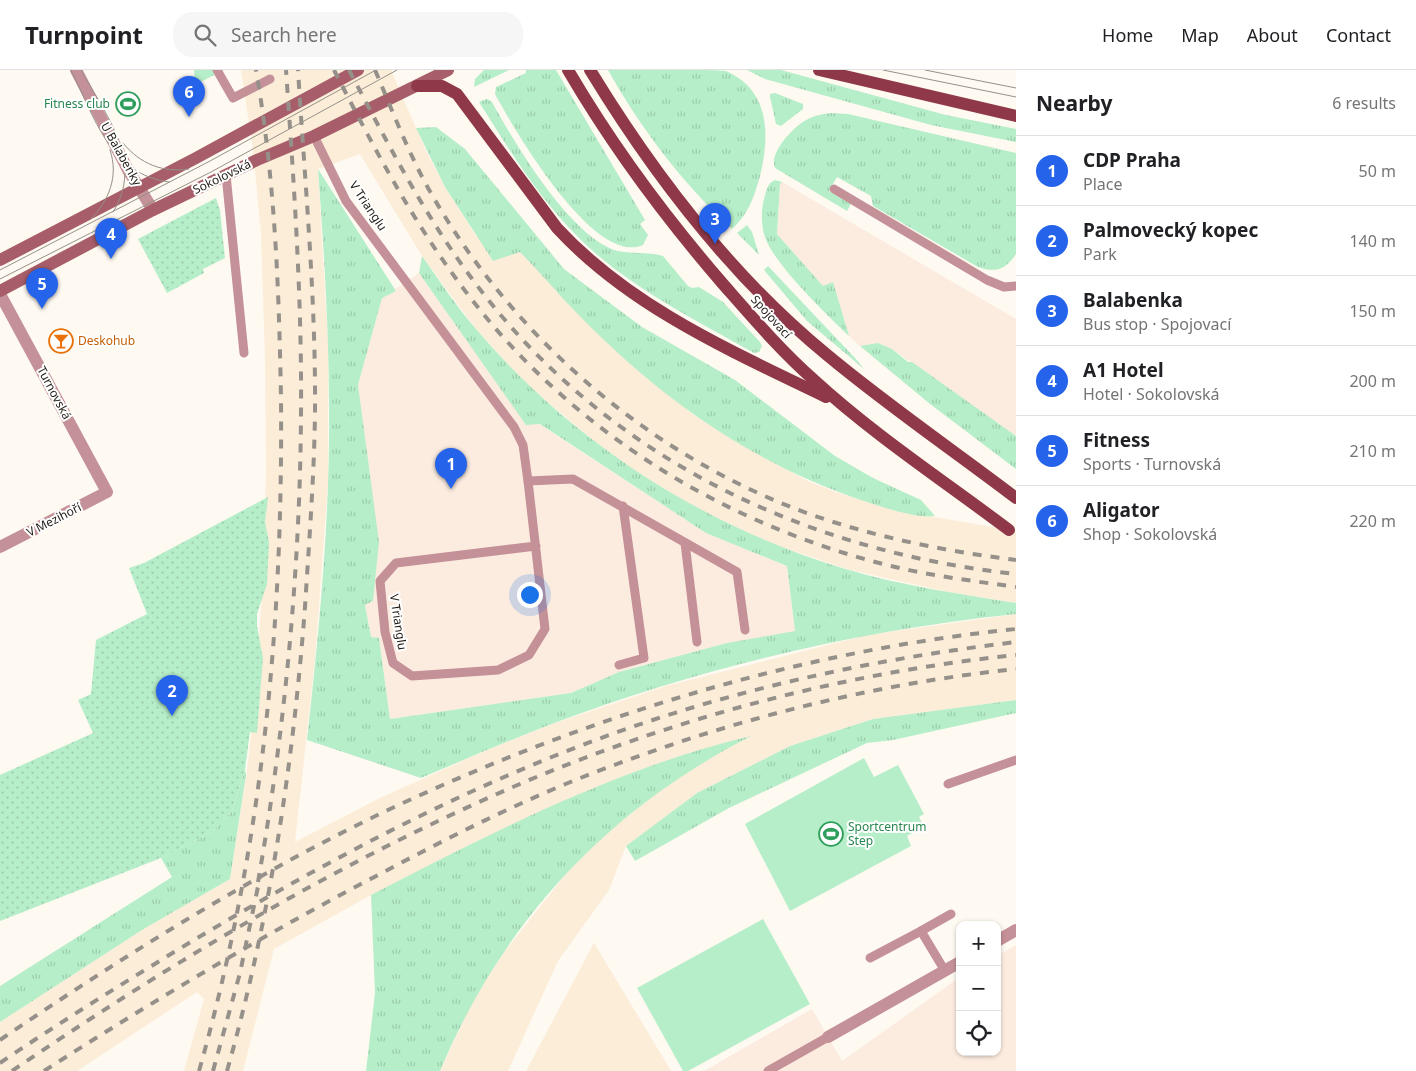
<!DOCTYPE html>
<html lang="en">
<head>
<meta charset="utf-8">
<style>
	body { margin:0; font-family:"Noto Sans",sans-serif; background:#f6f6f6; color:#202124 }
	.controls { position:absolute; right:15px; bottom:15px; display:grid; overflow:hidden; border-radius:10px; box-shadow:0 1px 4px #0004 }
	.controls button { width:45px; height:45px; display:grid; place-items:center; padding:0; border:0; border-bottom:1px solid #e0e0e0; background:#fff; color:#202124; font:25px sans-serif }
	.you { position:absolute; left:529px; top:524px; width:18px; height:18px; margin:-12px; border:4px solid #fff; border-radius:50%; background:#1a73e8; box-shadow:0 0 0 8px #1a73e833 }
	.badge { display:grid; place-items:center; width:32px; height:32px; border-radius:50%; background:#2563eb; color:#fff; font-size:16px; font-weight:700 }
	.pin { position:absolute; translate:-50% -41px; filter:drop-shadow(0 1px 2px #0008) }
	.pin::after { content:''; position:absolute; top:26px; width:18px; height:15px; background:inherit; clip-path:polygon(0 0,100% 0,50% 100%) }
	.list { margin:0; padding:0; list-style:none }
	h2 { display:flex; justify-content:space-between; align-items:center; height:65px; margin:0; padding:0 20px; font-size:21px }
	h2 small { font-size:16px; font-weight:400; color:#757577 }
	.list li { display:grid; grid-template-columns:32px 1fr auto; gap:15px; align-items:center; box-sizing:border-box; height:70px; padding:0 20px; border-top:1px solid #e0e0e0 }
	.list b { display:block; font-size:19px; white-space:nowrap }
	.list p { margin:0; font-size:16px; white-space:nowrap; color:#757577 }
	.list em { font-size:16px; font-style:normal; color:#757577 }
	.icon { flex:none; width:28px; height:28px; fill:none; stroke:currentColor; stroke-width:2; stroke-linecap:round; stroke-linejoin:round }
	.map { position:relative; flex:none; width:1016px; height:1001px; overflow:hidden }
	header { display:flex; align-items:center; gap:30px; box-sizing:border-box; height:70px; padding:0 25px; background:#fff; border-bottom:1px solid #e0e0e0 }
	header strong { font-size:24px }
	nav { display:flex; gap:28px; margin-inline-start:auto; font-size:18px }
	.search { width:350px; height:45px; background:#f6f6f6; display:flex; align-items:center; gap:12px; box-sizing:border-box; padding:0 18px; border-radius:20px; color:#757577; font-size:19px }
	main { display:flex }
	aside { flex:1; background:#fff }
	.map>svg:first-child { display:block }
</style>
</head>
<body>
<header>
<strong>Turnpoint</strong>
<div class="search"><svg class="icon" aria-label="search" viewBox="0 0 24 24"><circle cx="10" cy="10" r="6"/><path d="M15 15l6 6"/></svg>Search here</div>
<nav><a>Home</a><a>Map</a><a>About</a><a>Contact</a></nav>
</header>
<main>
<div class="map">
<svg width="1016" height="1001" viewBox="0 0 1016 1001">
	<defs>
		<pattern id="grass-tufts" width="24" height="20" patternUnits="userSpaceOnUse" patternTransform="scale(1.25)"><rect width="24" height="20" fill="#b6eec9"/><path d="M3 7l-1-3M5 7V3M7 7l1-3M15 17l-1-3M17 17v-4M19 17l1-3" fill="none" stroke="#9cccac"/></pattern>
		<pattern id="park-dots" width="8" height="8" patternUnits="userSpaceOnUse" patternTransform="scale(1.25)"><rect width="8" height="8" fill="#b6eec9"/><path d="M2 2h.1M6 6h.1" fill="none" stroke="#9cccac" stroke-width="1.8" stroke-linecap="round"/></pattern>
	</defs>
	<rect width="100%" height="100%" fill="#fef9f1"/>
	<g fill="#fcedd9">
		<path d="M241,0H391L426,81L445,117L476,166L520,182L695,346L772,392L810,412L842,424L899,441L1016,461V533L948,522L850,500L773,474L699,440L629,397L594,371L532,319L502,288L475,258L422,186L360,84L318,99L328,272V413L315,589L295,772L380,728L487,680L558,652L666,616L867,565L1016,544V630L873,649L790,676L697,723L626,776L609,820L558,891L508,1001H440L475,926L505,881L570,799L604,765L662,718L690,699L748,667L640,701L532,745L371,825L274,879L243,1001H184L204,929L197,922L77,1001H0V952L142,860L230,809L247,701L255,630L263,506L266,401L265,289L261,163L253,80Z"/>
		<path d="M594,873L671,1001H526Z"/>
	</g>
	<g fill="#fcece0">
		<path d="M782,112L1016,249V366L892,279L878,273L860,276L849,266L833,213L823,216L777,164L780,113Z"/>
		<path d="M419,203L526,354H539L706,463L787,496L795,561L720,575L619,602L571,623L390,649L379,568L371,567L365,535L358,315L382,228Z"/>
		<path d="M1016,875V1001H704L812,939L842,991L960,907V982H997V886Z"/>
	</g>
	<g fill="url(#grass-tufts)">
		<path d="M194,0H224L195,15Z"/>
		<path d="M484,0H509L474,17L475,9Z"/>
		<path d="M526,0H556L645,150L640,154L648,165L643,175C594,197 514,59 495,24L496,17L526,3Z"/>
		<path d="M608,0C638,0 667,0 696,0C705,0 718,0 726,1C770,20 770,66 760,106C754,127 749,143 732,159C683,114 641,59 608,0Z"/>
		<path d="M747,0H781L946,45L1016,59V72L931,55L765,9Z"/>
		<path d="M775,23L803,34V39L781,56L776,54L770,27V24Z"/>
		<path d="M487,29L492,32C515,74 568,163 614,180C630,185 648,181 663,186L688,216L692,218L699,217L723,232L760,272L762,276L759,282L754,283C694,249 630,218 580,169C539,129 510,81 479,32Z"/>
		<path d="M831,43L848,44L1016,83V184C1006,200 995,203 978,197L873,136L871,126L837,107L829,121L851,134L847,141L775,98C768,83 795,55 808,49C816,45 823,44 831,43Z"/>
		<path d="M436,57L465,79L564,199L642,257L735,310L835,386L873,408L921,430L935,446C915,449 880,436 861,430C763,397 675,339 601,267C572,240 547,210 520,182L493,191L445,117L416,58Z"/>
		<path d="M318,99L396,221L382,228L358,315L379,472L373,531L365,535L371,567L379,568L390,649L571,623L619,602L727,573L795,561L787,496L706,463L540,354L526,355L419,203L422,186C439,210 456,236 476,259C574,374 704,457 849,500C904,516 960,524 1016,533V544C860,560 704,597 557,652C512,669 466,689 421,708L307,670C319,561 330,451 329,341C329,260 324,180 318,99Z"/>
		<path d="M775,110L782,112L780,114L777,164L823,216L833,212L849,266C828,246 773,193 765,167C761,156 761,140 764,129C766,122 767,113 775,110Z"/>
		<path d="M747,155L752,162L759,185L737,163Z"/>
		<path d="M768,196L855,288L864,299L807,251L764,200Z"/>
		<path d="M878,273L892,279L908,292H912L1016,366V399L930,334L860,276Z"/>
		<path d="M1016,630V643L893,670L867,673L729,738L635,791L626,776L697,723L790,676L873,649Z"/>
		<path d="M751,666C607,740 503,851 440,1001H366L375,923L371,825C493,762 617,698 751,666Z"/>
		<path d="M245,699L246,705L230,809L142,860L0,952V916L172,807L161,788L212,762L232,741Z"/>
	</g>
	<g fill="url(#park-dots)">
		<path d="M216,128L220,140L225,188L203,199L204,203L167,223L138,169Z"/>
		<path d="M268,427L265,452L269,472L267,514L257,544V556L263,588L257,663L250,662L245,699L232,741L212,762L161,788L0,851V705L93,663L78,630L91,624L96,570L147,544L129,498L144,493Z"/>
	</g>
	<g fill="#b6eec9">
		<path d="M864,688L874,707L898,695L924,744L919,747L924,757L907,766L911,776L790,841L745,754Z"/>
		<path d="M763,849L810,934L688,1001H683L637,918Z"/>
	</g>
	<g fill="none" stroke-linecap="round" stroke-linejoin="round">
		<g stroke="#c59198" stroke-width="9">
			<path d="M217,0L233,28L270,9"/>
			<path d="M314,66L346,131L514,357L523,375L528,411L545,559L529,585L498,600L412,606L393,593L385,562L380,511L396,493L536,476"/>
			<path d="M226,105L244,283"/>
			<path d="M834,119L987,210L1004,217L1016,216"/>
			<path d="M528,411L573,409L737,502L745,560"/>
			<path d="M685,473L697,572"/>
			<path d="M619,595L644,588L623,436"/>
			<path d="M948,714L1016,690"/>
			<path d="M870,888L921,861"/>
			<path d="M945,901L921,861L951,844"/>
			<path d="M768,1001L828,967"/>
		</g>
		<g stroke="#c59198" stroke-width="12">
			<path d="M76,0L128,100L153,140"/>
			<path d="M0,224L107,422L0,477"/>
			<path d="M997,871L1016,860"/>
			<path d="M828,967L960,892"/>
		</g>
		<g stroke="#a75e6a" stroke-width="12">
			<path d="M0,190L196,88L358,0"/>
			<path d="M0,221L153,140L257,90L314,66L448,0"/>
		</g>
		<g stroke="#8f384a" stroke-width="12">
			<path d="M568,0C613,77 665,147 723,214C752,247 781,281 814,310C874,365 944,411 1009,460"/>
			<path d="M590,0C654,105 731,206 826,284C887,335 953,380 1016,428"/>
			<path d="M819,0L1016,46"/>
			<path d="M417,16H442L457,24L557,158C630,237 731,281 826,327"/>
		</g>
		<g stroke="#959089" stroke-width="1">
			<path d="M71,0C94,46 110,105 169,112"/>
			<path d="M81,0C105,44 145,92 113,142"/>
			<path d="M883,0L1016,27"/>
			<path d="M925,0L1016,18"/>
			<path d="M123,73C140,94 163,103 189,99"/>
			<path d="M90,150C109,131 119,106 110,80"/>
			<path d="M0,200L210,91L376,0"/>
			<path d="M0,209L211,102L397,0"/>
		</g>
		<g stroke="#959089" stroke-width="4" stroke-dasharray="9 9" stroke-linecap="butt">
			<path d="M334,0C372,74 410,147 460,214C565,357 720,454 891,496C932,506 974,511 1016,517"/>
			<path d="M349,0C386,70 422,141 470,206C600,384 800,481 1016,504"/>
			<path d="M375,0C393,42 409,85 432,125C518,275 662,396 827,450C889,470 952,482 1016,490"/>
			<path d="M258,812C285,658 300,500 301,344C302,229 294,114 286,0"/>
			<path d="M0,970C124,886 252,805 388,740C585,647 799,581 1016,559"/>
			<path d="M0,993C62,951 125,912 189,873C318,796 451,724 593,671C729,620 872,589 1016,572"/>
			<path d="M12,1001C168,895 332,796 506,720C666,650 841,603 1016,585"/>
			<path d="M44,1001C153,931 265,864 380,804C442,771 503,740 568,713C711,655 862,615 1016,599"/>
			<path d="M199,1001C262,778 283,560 281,329C279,219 275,109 256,0"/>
			<path d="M213,1001L240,903L260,807"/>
			<path d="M227,1001C270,849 293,694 305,537C309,473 314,409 315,344C316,230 305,114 298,0"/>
		</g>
	</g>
	<defs>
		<g id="stadium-ring" transform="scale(1.25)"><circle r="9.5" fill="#fff" stroke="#2e9e5b" stroke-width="1.5"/><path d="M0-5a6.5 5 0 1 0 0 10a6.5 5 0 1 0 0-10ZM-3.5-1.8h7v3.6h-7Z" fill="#2e9e5b"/></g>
		<g id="bar-ring" transform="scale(1.25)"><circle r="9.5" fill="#fff" stroke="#e8710a" stroke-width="1.5"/><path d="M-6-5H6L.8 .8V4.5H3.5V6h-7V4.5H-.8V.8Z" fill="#e8710a"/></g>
	</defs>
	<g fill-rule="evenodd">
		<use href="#stadium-ring" x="128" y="34"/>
		<use href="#bar-ring" x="61" y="271"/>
		<use href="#stadium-ring" x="831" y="764"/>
	</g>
	<g text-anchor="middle" stroke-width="4" stroke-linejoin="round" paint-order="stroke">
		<g font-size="12" fill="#27864d" stroke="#fff" text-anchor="end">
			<text x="110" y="38">Fitness club</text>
			<text x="848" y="761" text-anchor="start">Sportcentrum<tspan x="848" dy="14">Step</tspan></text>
		</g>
		<g font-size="12" fill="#201b14" stroke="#fff">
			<text transform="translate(121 84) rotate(61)" y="4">U Balabenky</text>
			<text transform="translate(222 107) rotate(-26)" y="4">Sokolovská</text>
			<text transform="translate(368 136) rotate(56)" y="4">V Trianglu</text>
			<text transform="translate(771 247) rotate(48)" y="4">Spojovací</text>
			<text transform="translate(54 323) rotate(62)" y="4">Turnovská</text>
			<text transform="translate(54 450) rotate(-27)" y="4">V Mezihoří</text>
			<text transform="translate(398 552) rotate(81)" y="4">V Trianglu</text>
		</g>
		<g font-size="12" fill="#c56008" stroke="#fff" text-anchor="start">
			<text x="78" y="275">Deskohub</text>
		</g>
	</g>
</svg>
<div class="controls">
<button>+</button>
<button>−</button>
<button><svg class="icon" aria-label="locate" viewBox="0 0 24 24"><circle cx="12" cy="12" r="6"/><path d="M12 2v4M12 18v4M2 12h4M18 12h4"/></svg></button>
</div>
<div class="you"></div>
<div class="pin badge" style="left:451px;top:419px">1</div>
<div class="pin badge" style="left:172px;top:646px">2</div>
<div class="pin badge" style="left:715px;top:174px">3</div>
<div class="pin badge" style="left:111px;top:189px">4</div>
<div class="pin badge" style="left:42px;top:239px">5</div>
<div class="pin badge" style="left:189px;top:47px">6</div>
</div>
<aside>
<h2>Nearby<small>6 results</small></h2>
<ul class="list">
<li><span class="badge">1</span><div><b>CDP Praha</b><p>Place</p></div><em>50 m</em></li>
<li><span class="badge">2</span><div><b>Palmovecký kopec</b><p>Park</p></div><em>140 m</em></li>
<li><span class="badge">3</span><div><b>Balabenka</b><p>Bus stop · Spojovací</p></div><em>150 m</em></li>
<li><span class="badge">4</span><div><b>A1 Hotel</b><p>Hotel · Sokolovská</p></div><em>200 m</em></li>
<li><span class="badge">5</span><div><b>Fitness</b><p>Sports · Turnovská</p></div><em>210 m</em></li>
<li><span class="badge">6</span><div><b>Aligator</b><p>Shop · Sokolovská</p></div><em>220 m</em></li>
</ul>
</aside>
</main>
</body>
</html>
